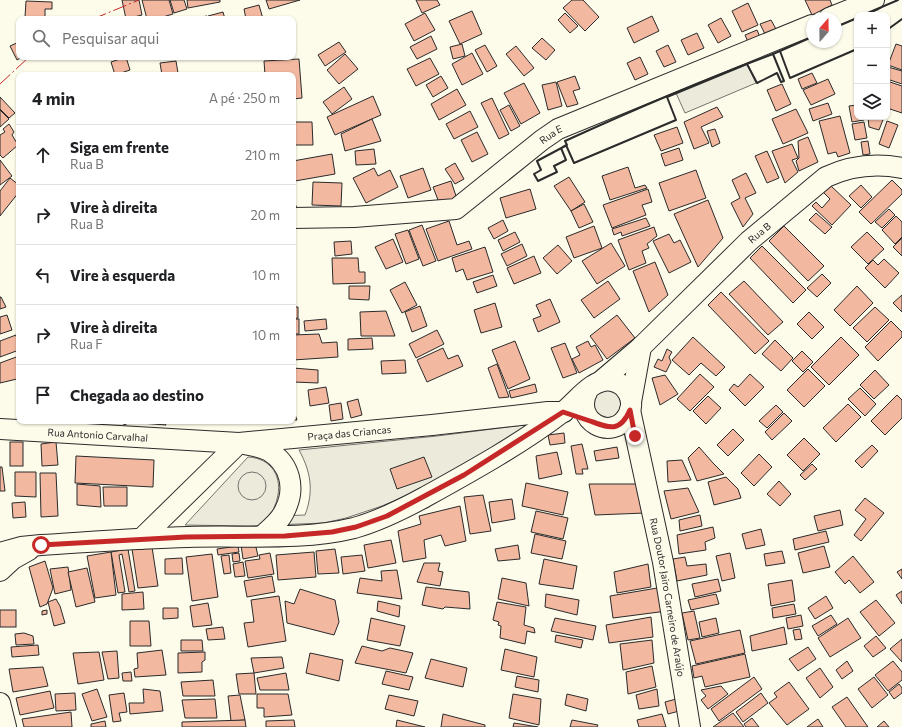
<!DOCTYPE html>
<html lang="pt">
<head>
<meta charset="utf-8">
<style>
	body { margin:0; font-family:Commissioner,sans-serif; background:#f2f2f2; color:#202124 }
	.controls { position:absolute; right:12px; top:12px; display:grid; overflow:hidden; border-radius:8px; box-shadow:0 1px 3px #0004 }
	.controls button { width:36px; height:36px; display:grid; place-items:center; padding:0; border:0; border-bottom:1px solid #e0e0e0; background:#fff; color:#202124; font:20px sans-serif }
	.compass { position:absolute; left:806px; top:12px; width:36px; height:36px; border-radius:50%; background:#fff; box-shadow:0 1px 3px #0004; rotate:20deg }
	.stop { position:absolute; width:12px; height:12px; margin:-9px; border:3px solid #c62828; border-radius:50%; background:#fff }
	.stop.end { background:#c62828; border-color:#fff; box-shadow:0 1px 4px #0008 }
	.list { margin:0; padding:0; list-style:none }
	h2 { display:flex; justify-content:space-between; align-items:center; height:52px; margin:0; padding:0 16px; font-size:17px }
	h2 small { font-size:13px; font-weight:400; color:#757577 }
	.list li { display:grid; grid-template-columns:26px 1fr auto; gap:12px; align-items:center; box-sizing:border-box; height:60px; padding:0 16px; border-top:1px solid #e0e0e0 }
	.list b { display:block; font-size:15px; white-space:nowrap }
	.list p { margin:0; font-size:13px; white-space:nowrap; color:#757577 }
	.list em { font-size:13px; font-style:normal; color:#757577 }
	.icon { flex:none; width:22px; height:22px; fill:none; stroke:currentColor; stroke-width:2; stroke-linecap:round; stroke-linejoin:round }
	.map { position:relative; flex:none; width:902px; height:727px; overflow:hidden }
	.search { position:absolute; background:#fff; box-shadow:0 1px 3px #0004; left:16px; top:16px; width:280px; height:44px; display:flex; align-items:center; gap:10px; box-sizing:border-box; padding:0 14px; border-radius:8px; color:#757577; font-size:15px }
	.panel { position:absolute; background:#fff; box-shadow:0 1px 3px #0004; left:16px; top:72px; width:280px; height:352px; border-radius:8px }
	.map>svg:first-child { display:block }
</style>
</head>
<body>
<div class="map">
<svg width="902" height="727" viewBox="0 0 902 727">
	<rect width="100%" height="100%" fill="#fdfbea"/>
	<g fill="#ecebdb" stroke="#74746e">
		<path d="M747,64L756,83L685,113L676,93Z"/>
		<circle cx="607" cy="404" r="14"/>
		<path d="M524,425L525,427L452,473L428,486L382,506L346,518L324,523L249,526L185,525L248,457C272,458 283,478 277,499C276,505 272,509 273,514L278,516L305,515C314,491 311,472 299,450L437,436Z"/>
	</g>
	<circle fill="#eceadb" stroke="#74746e" cx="252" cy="486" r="14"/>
	<g fill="#f2b8a0" stroke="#2b2b2b">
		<path d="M122,0H139L142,15L126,19Z"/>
		<path d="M142,0H169L173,14L156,19H147Z"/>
		<path d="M170,0H184L187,9L174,13Z"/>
		<path d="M187,0H220V2L188,8Z"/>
		<path d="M266,0H300L269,9Z"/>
		<path d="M416,0H437L440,5L422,13Z"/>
		<path d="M572,0H583L599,17L585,31L563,8Z"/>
		<path d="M805,0H830L832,5L812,15Z"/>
		<path d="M26,1L52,2V9H45V17H25Z"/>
		<path d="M748,3L758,25L742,32L732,11Z"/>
		<path d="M259,5L263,19H246L244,9Z"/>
		<path d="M472,11L482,34L460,44L449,21Z"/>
		<path d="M223,12L225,19H209L208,16Z"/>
		<path d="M425,13L435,30L414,41L405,24Z"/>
		<path d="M565,13L578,26L570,33L558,20Z"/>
		<path d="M207,16V19H190Z"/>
		<path d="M652,16L659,31L634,43L627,28Z"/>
		<path d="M721,18L731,36L718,43L708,25Z"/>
		<path d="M771,20L776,29L765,34L760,24Z"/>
		<path d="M757,30L760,37L748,42L745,35Z"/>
		<path d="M697,33L704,48L688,55L681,40Z"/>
		<path d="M431,36L437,49L417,59L410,47Z"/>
		<path d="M542,38L555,50L546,60L532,48Z"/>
		<path d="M19,42V57H22L17,60L10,46Z"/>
		<path d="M339,42L346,52L325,66L318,55Z"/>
		<path d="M462,44L465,56L453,59L450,47Z"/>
		<path d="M896,44L902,46V70L888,65Z"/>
		<path d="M485,45L497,66L487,72L475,50Z"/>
		<path d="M668,45L676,62L664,67L656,51Z"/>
		<path d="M516,46L534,68L524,76L506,54Z"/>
		<path d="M472,53L483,74L462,85L452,64Z"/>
		<path d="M345,54L358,69L339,84L327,70Z"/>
		<path d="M126,57L130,70L115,75L111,62Z"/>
		<path d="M640,57L648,74L635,80L627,63Z"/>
		<path d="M430,58L439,74L416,86L407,69Z"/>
		<path d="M299,59L302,98L293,99V75H265L264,61Z"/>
		<path d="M176,61L178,73L162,75L160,63Z"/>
		<path d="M888,67L902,71V84L887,79Z"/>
		<path d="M812,73L817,83L802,89L798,79Z"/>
		<path d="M441,76L448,88L433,97L426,85Z"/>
		<path d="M575,76L580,89L573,91L578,104L567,107L557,82Z"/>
		<path d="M828,79L835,94L811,105L803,90Z"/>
		<path d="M887,81L902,86V113L887,108Z"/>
		<path d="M556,82L562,106L548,110L542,85Z"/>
		<path d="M524,83L540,113L521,124L504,93Z"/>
		<path d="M782,84L791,104L776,111L767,90Z"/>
		<path d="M344,87L352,99L332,114L323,102Z"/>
		<path d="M457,89L466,105L439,120L431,104Z"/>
		<path d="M373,96L381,115L335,135L327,117Z"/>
		<path d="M0,97L15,113L9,118L0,109Z"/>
		<path d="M492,98L509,134L499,139L481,103Z"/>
		<path d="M828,103L832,114L813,121L809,109Z"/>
		<path d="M509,105L520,126L511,131L500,110Z"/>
		<path d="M857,105V117H863L864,120L852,122L849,106Z"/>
		<path d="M717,107L723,117L701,127L709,143L694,149L684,122Z"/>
		<path d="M796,109L808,133L783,144L772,119Z"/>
		<path d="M0,110L9,119L0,127Z"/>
		<path d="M470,111L478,127L454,139L446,124Z"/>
		<path d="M840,116L850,153L838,157L836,152L828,154L819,121Z"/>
		<path d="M868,117H884L879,130L869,127Z"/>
		<path d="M372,119L381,141L345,151L341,134Z"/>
		<path d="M887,121L898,125L889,148L879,144Z"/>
		<path d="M293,122H312L313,145H293Z"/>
		<path d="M864,122L867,138L855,140L852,124Z"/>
		<path d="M9,124L14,132L12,135L18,145L3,158L0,155V135L5,132L3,129Z"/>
		<path d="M677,127L683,143L661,151L654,135Z"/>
		<path d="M715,129L720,143L712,147L707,131Z"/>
		<path d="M477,132L488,154L472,162L461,140Z"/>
		<path d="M808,137L818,162L799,171L796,161L799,158L798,141Z"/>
		<path d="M868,141L870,154L863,155L861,142Z"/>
		<path d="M792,144L798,158L792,160L798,172L785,183L772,151Z"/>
		<path d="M679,148L683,160L665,166L661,154Z"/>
		<path d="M374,149L376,164L356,165L355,151Z"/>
		<path d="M767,151L779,178L767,183L755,156Z"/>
		<path d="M332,154L335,174L295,181L293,161Z"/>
		<path d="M0,160L12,176L0,185Z"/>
		<path d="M455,163L464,179L455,184L445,169Z"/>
		<path d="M628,167L635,188L645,185L647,188L610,200L602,176Z"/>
		<path d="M374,168L378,176L390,170L398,187L366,203L353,178Z"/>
		<path d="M423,168L431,190L408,198L400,176Z"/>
		<path d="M696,170L706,198L669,211L659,183Z"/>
		<path d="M746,173L756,193L745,198L753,214L743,227L731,203L740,198L732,180Z"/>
		<path d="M569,177L585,202L571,211L554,186Z"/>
		<path d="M10,178L19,185V192L0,216V191Z"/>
		<path d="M892,180L902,190V194L871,224L859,212Z"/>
		<path d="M451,181L457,199L440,205L433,187Z"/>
		<path d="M313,182L342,183L341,206L312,205Z"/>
		<path d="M830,185L851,205L832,225L812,206L816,202L822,208L830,199L823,192Z"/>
		<path d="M861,185L872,197L861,208L849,196Z"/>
		<path d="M530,189L536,209L506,218L500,198Z"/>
		<path d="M648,189L652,202L642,205L646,215L612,228L603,205Z"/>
		<path d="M293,197L298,212H293Z"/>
		<path d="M708,200L723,238L698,267L674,214Z"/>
		<path d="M584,204L593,222L579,228L571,211Z"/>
		<path d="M889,209L895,215L882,228L875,222Z"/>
		<path d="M816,213L832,227L825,234L809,220Z"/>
		<path d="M896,216L902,222V237L895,244L882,230Z"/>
		<path d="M646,218L650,226L622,236L621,232L614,235L612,229Z"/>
		<path d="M503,220L508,231L494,239L488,228Z"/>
		<path d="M449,221L457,245L469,241L472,249L438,261L426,229Z"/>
		<path d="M422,225L436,261L423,266L409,230Z"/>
		<path d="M594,226L602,248L574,258L566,237Z"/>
		<path d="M784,226L824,266L808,281L769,241Z"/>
		<path d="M654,227L657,236L647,244L649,248L642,251L646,263L629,270L618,240Z"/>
		<path d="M408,230L419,259L406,264L395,234Z"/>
		<path d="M515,232L520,242L503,251L498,240Z"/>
		<path d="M867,232L884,249L868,264L851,247Z"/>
		<path d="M669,234L674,243L680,240L691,262L669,273L653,241Z"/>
		<path d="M902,238V256L893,247Z"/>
		<path d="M393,239L403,262L386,269L375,247Z"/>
		<path d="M351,241L352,254L335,256L334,242Z"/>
		<path d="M611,243L625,266L597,284L582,261Z"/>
		<path d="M522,244L527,256L507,266L501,254Z"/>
		<path d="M558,245L572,261L557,274L543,258Z"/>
		<path d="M762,246L806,290L793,303L750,258Z"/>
		<path d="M485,247L493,272L467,280L463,269L456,272L452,258Z"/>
		<path d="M534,256L541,273L514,284L507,268Z"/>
		<path d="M332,258H358L359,272H365V283L333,284Z"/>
		<path d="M884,259L899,273L885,288L865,268L873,260L878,265Z"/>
		<path d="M655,262L668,295L649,312L633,271Z"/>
		<path d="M822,274L831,283L817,297L807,288Z"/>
		<path d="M493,275L497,286L477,293L473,282Z"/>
		<path d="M608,281L620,299L594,318L581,300Z"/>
		<path d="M744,281L783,322L768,335L729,294Z"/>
		<path d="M405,282L417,305L402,313L390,290Z"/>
		<path d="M349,286H370L369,300L349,299Z"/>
		<path d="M857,286L873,303L850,326L834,310Z"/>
		<path d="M721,292L769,341L755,354L708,305Z"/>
		<path d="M902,295V312L893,303Z"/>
		<path d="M0,297H1L6,307L0,309Z"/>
		<path d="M550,299L560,322L538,332L533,319L541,316L536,305Z"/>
		<path d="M495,303L502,327L481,333L474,310Z"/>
		<path d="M420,306L427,326L412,332L405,312Z"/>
		<path d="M293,307H298V318L293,319Z"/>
		<path d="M875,307L889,320L867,342L853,328Z"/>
		<path d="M386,311L395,336H361L360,312Z"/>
		<path d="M809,312L824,327L812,339L797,324Z"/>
		<path d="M7,315L12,330L0,334V317Z"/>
		<path d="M617,315L635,338L607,359L590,336Z"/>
		<rect x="293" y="319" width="6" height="15"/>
		<path d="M326,319L327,329L305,331L304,321Z"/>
		<path d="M891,321L902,332V337L878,361L865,347Z"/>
		<path d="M437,330L444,344L416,358L409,344Z"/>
		<path d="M319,334L322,343L337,342L338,357L293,360V335Z"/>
		<path d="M16,335L19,350L0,357V341Z"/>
		<path d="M693,337L725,367L716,376L701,363L689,375L672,360Z"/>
		<path d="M841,337L859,355L829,385L811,367Z"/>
		<path d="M372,338L373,349L348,350V339Z"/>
		<path d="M775,340L793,358L781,371L762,354Z"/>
		<path d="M515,341L530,379L508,389L492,350Z"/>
		<path d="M588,341L591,347L595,345L603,360L579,373L572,359L580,355L576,347Z"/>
		<path d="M565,343L577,373L563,378L551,348Z"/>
		<path d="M443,348L448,359L458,355L463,366L427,382L417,360Z"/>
		<path d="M667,349L672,352L669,357L671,362L666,372L654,367L658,359L662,361Z"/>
		<path d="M802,351L813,362L803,372L792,361Z"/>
		<path d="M19,356L17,379L0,383V363Z"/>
		<path d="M405,360L406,373L382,374L381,361Z"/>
		<path d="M497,364L509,397L499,398L488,368Z"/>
		<path d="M293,368L318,370V383L293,382Z"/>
		<path d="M808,369L825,386L804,407L787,390Z"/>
		<path d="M875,370L889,385L874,399L860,385Z"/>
		<path d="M700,374L714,387L690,411L677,399Z"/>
		<path d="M750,374L764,387L745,406L729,390L734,384L738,387Z"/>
		<path d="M665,375L678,394L660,405L652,378Z"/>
		<path d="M535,384L537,392L511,398L509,391Z"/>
		<path d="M326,387L329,403L310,406L308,390Z"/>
		<path d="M860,388L876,404L865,416L848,399Z"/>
		<rect x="17" y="389" width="2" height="10"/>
		<path d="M897,395L902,400V418L885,435L871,421Z"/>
		<path d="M708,396L721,408L706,424L693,411Z"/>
		<path d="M358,399L362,415L351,418L347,402Z"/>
		<path d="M341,403L343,419L331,421L329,405Z"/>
		<path d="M848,404L861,417L836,442L823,428Z"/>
		<path d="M776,405L783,412L767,428L759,421Z"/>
		<path d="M293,409L297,420H293Z"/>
		<path d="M784,413L792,421L772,440L765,432Z"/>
		<path d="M123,421H133L124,425Z"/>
		<path d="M140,421H164L166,425L141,423Z"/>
		<path d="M733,429L744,440L728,456L717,445Z"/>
		<path d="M564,433L565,443L550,445L548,435Z"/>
		<path d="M804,438L820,454L803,471L787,455Z"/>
		<rect x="10" y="442" width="13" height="24"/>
		<path d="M56,442L58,465L42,466L41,444Z"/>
		<path d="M582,444L588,469H582L583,474H576L571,446Z"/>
		<path d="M872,445L878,451L862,468L855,461Z"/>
		<path d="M617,447L619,458L596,461L594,451Z"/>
		<path d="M699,447L713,463L724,474L697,481L688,458Z"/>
		<path d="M557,452L562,474L539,479L536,456Z"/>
		<path d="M759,454L772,467L754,486L741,473Z"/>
		<path d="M76,456L154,460L153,487L75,483Z"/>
		<path d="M424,457L432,477L397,489L390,469Z"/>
		<path d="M682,460L691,480L668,482L667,461Z"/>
		<path d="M812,464L817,469L805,480L800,475Z"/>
		<path d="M0,467H2L5,491H0Z"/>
		<path d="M15,472H36V497L15,496Z"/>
		<path d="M40,473H56L58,516L41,517Z"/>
		<path d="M726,477L738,489L741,498L714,505L708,482Z"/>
		<path d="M779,481L791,494L780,506L767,494Z"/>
		<path d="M526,483L568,492L563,515L522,506Z"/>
		<path d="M77,484L100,486L101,507L77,505Z"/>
		<path d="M589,484H639L645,513L595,515Z"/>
		<path d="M103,487H127V506H104Z"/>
		<path d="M688,488L699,512L671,519L664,491Z"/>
		<path d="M483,495L491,531L470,534L464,497Z"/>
		<path d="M865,498L884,513L861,541L854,535L866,519L855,510Z"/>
		<path d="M512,499L515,519L492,523L489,502Z"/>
		<path d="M25,502L26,517L13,518L12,503Z"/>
		<path d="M460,506L466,541L445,546L441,535L424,540L426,558L403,562L398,531L421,524L419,516Z"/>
		<path d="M840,510L843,525L818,531L814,516Z"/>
		<path d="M536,511L568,518L563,539L531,532Z"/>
		<path d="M700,515L702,526L680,531L679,520Z"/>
		<path d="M713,527L715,538L705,542L706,550L679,554L677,535Z"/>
		<path d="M761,529L765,545L746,549L742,534Z"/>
		<path d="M826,531L829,542L795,550L793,539Z"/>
		<path d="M535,534L566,541L562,559L531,553Z"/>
		<path d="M391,540L396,563L368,568L364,545Z"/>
		<path d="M255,543L258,556L243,559L241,545Z"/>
		<path d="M518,545L520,559L498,561L495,549Z"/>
		<path d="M238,546L239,552L218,555L217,549Z"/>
		<path d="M824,546L830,567L803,573L798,553Z"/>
		<path d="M152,547L158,586L138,588L132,549Z"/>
		<path d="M128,549L135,591L129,592L122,554L119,555L125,592L118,593L111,552Z"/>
		<path d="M335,549L339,573L318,574L316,551Z"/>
		<path d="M782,551L785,563L766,566L764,554Z"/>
		<path d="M111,552L116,595L95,598L87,556Z"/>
		<path d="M314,552L316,577L278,580L276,555Z"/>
		<path d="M239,553L240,561L233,562L232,554Z"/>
		<path d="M270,553L274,574L248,578L245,561L260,559L259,555Z"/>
		<path d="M730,553L735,578L722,581L716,556Z"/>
		<path d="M212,554L218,597L192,601L186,557Z"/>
		<path d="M229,555L231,573L224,574L221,556Z"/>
		<path d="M362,555L365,571L343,574L341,557Z"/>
		<path d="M853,556L874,582L860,593L849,580L845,584L835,572Z"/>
		<path d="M685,557L687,566L706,564L707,575L677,581L673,559Z"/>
		<path d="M182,558L183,574H165V559Z"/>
		<path d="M544,559L577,566L573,589L539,584Z"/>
		<path d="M45,561L53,588L47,604L40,607L29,567Z"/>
		<path d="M243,562L245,576L235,577L233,564Z"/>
		<path d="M424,563H440L438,571L443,572L440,586L417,582Z"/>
		<path d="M648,564L651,587L617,593L614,572Z"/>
		<path d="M68,567L71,590L55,594L50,569Z"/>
		<path d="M87,568L95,602L76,607L68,572Z"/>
		<path d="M902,569V579L897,572Z"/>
		<path d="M397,570L402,599L357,593L360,578L382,581L381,571Z"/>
		<path d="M272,576L275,592L247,597L244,581Z"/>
		<path d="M502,578L526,583L529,606L498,599Z"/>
		<path d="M718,579L721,591L695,597L692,584Z"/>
		<path d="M792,580L795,601L771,606L768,584Z"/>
		<path d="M426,587L469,592L470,609L445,607L443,609L422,605Z"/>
		<path d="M663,587L667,611L613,618L610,596Z"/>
		<path d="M300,589L335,600L339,622L334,635L287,623L285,601L294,604Z"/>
		<path d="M902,591V604L896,595Z"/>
		<path d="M143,592L144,609L122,610V594Z"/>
		<path d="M546,594L579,600L577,615L545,607Z"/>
		<path d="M716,594L719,604L691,610L688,600Z"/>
		<path d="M279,596L286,641L248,647L244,623L254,622L251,600Z"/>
		<path d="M826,596L833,608L815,619L808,608Z"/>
		<path d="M56,599L60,606L65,623L54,626L48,602Z"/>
		<path d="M876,600L895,623L879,636L860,612Z"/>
		<path d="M378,601L400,606L399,617L377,611Z"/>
		<path d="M497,602L526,607L524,625L534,628L535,633L527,631L525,644L500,638L501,626L498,625L499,622L493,620Z"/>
		<path d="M208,603L212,625L193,627L190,606Z"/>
		<path d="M794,604L796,614L773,618L772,608Z"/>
		<path d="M163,608H178V618L163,619Z"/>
		<rect x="0" y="610" width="16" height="17"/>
		<path d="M47,610V614L42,615V611Z"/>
		<path d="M694,611L700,638L688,640L682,613Z"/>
		<path d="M801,615L803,626L788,629L786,618Z"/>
		<path d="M831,615L837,624L818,636L812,626Z"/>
		<path d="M651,617L653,637L609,643L606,625Z"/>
		<path d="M371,618L405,626L400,646L367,640Z"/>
		<path d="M555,618L596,626L593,640L551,631Z"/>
		<path d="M716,618L719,633L702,637L699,622Z"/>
		<path d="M848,618L861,638L830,657L818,638Z"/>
		<path d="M130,621H149L151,646H130Z"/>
		<path d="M223,627L225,639L208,640L206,629Z"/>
		<path d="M784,627L787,644L752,651L750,636Z"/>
		<path d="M800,629L802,639L795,640L793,630Z"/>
		<path d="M740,630L745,653L696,664L690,641Z"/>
		<path d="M24,633L33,636L34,644L16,645L15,634Z"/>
		<path d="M556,635L583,640L581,648L555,642Z"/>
		<path d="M876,636L886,648L873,657L864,646Z"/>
		<path d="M902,639V662L890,649Z"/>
		<path d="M181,640H202L203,651H181Z"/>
		<path d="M652,640L654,663L623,670L620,644Z"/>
		<path d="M38,645L39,655L12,657L11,647Z"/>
		<path d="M362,646L382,651L390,648L413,653L406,673L355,663Z"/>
		<path d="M808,647L816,659L798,671L789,659Z"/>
		<path d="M505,649L537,657L534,677L501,670Z"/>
		<path d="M162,650L166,675L135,677L134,669L138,668L137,653Z"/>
		<path d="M117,651L119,678L108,679L102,652Z"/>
		<path d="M99,652L104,680L78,684L73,653Z"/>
		<path d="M205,652V660L202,662V672L178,673V653Z"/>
		<path d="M310,653L343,660L339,681L306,673Z"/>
		<path d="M745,654L750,677L705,687L702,676L694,678L692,666Z"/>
		<path d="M282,657L284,668L254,673L251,658Z"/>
		<path d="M431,659L467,668L463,687L425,678Z"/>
		<path d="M847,661L853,671L842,679L836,670Z"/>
		<path d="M893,661L902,672V680L888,691L875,675Z"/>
		<path d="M652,666L656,687L628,694L626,672Z"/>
		<path d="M43,667L48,686L13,692L9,669Z"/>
		<path d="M820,668L833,687L820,698L806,678Z"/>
		<path d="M386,671L413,677L409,690L382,684Z"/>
		<path d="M131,672L132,681H123L122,673Z"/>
		<path d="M254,673L256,694H239L236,674Z"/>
		<path d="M286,673L289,690H260L257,678Z"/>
		<path d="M517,676L539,680L538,692L515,687Z"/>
		<path d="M754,677L762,689L719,721L711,709Z"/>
		<path d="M874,677L888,695L872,708L858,689Z"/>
		<path d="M213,680L215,696H183L181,682Z"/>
		<path d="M789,682L809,709L787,725L769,703L777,697L774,693Z"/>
		<path d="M899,684L902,688V693L894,699L889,692Z"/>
		<path d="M721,686L728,694L708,709L701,700L706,696L701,690Z"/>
		<path d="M97,689L107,717L92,721L82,694Z"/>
		<path d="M143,689L160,691L163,711L130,714L129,703H144Z"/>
		<path d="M657,689L659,706L639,709L636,695Z"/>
		<path d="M50,691L54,708L20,715L16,698Z"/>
		<path d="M75,693L76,710L56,711L55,694Z"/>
		<path d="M124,693L127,712L119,713L121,721L113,722L109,695Z"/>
		<path d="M761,693L768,703L743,722L736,712Z"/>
		<path d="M257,694H288L292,715L264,717V708H257Z"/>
		<path d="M513,694L541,699L539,725L509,718Z"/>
		<path d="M567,694L588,699L586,711L565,705Z"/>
		<path d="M240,695L245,720L231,721L228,696Z"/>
		<path d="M389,695L418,701L414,716L385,709Z"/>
		<path d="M847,697L868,727H846L832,707Z"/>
		<path d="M680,698L683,710L668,714L665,702Z"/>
		<path d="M215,699L217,718H185L182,700Z"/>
		<path d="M71,712L72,727H24L22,719Z"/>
		<path d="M733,713L744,727H713Z"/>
		<path d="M443,714L485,725V727H441Z"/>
		<path d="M662,714L666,727H639L637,720Z"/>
		<path d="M752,718L759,727H746L744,724Z"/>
		<path d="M818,719L823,727H807Z"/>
		<path d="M245,720L246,727H182V722Z"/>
		<path d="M294,720L295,727H266V721Z"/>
		<path d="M397,720L425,727H396Z"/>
		<path d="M572,720L598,725L597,727H570Z"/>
		<path d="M105,721L106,727H91V724Z"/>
		<path d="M884,721L889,727H877Z"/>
		<path d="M514,723L538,727H513Z"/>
	</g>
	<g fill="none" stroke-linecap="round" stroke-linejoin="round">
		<g stroke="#2b2b2b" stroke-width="22">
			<g id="minor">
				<path d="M829,18L874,0"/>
				<path id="s1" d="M293,218L354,217L456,209L542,140L558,129L812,25"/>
				<path id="s2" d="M601,381L641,347L749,241L826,177C850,166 876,163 902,168"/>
				<path d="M631,402L641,347"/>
				<path id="s3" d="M630,410L663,562L690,727"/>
				<path id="s4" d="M0,429L239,443C248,445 260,446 269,451C290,464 296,488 285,510C281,520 271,528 263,535"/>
				<path id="s5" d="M141,539L239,443L432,425L548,412H564"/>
				<path d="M0,553L21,547L41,545C90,542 139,538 188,537C243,535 301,541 354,528C379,521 403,509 425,497C472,471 521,444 564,411C577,401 593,377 612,381C627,384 636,401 628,415C613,443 571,421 588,390"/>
				<path d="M0,571L13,559L29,550"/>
				<path d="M0,703L6,727"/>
			</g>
		</g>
		<use href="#minor" stroke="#fdfbea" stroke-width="20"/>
		<g stroke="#2b2b2b" stroke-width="2">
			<path d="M863,15L898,0"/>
			<path d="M836,27L857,18"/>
			<path d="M887,30L902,19"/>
			<path d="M812,37L773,54L780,51L790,78L857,49"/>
			<path d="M773,54L784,81L781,82L777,73L757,83L747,64L667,97L676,120L574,163L566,145L561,148L566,160L554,166L557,172L538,181L534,174L541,170L537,161L567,145L565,141C633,110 703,80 773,54Z"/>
		</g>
		<g stroke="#c62828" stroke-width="1" stroke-dasharray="14 3 2 3" stroke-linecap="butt">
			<path d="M93,19L139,0"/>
			<path d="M0,84L29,57"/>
		</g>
	</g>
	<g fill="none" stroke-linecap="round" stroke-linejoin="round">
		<path stroke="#c62828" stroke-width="5" d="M41,545L186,537L285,536L332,532L356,527L387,516L464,475L563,412C572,415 581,418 590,421C609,428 620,433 630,410L635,436"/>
	</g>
	<g text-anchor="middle" stroke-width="3" stroke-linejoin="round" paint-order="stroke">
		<g font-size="10" fill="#2b2b2b" stroke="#fdfbea">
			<text dy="4" stroke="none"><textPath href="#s1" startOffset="284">Rua E</textPath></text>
			<text dy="4" stroke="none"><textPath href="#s2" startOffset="217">Rua B</textPath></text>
			<text dy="4" stroke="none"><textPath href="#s5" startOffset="248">Praça das Criancas</textPath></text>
			<text dy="4" stroke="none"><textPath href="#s4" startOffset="98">Rua Antonio Carvalhal</textPath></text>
			<text dy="4" stroke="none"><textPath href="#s3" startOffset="191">Rua Doutor Jairo Carneiro de Araújo</textPath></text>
		</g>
	</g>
</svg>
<div class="controls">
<button>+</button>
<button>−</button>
<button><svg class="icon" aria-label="layers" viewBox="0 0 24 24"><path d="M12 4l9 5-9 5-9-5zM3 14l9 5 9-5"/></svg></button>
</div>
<svg class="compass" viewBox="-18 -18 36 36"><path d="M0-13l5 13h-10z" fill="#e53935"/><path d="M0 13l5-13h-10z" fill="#757577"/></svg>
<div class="stop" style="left:41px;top:545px"></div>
<div class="stop end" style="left:635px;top:436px"></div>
<div class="search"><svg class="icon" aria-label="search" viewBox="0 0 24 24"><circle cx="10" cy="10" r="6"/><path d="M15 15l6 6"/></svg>Pesquisar aqui</div>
<section class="panel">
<h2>4 min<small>A pé · 250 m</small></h2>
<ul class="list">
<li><svg class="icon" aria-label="ahead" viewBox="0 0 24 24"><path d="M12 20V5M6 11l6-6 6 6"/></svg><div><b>Siga em frente</b><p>Rua B</p></div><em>210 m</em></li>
<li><svg class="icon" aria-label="right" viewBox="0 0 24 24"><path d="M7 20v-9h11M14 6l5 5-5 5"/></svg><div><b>Vire à direita</b><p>Rua B</p></div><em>20 m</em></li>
<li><svg class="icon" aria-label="left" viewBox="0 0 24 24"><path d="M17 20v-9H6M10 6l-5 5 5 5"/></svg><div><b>Vire à esquerda</b></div><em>10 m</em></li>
<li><svg class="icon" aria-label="right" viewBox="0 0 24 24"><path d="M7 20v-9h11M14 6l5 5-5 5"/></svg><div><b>Vire à direita</b><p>Rua F</p></div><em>10 m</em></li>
<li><svg class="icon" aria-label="arrive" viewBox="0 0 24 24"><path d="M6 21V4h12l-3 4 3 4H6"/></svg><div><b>Chegada ao destino</b></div></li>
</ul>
</section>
</div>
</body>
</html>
